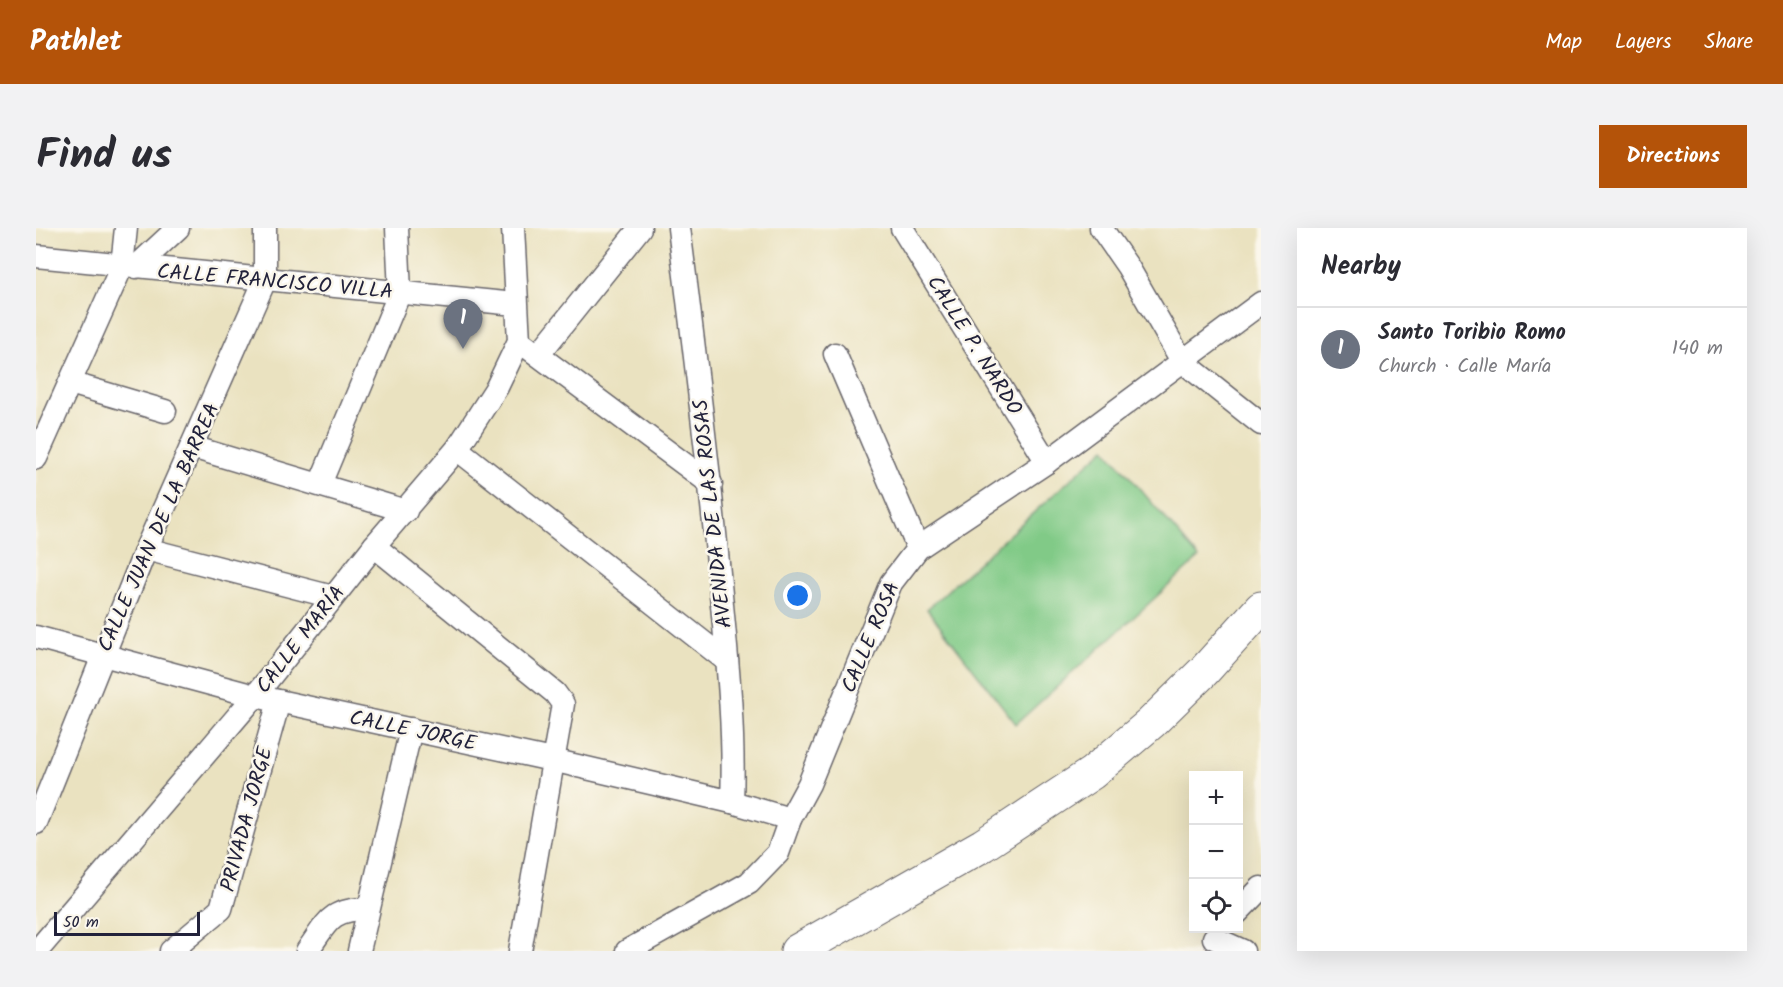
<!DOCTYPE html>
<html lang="en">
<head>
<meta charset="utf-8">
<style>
	body { margin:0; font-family:Kalam,sans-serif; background:#f2f2f3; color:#2b2b33 }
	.controls { position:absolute; right:18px; bottom:18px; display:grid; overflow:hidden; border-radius:0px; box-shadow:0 6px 24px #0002 }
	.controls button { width:54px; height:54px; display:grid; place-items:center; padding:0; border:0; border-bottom:2px solid #e1e1e2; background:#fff; color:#2b2b33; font:30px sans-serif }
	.scale { position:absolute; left:18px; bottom:15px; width:146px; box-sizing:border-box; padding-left:6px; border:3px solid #22223b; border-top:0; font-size:16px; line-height:21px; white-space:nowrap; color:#22223b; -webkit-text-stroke:4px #fbf7ec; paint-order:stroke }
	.you { position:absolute; left:762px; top:368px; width:21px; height:21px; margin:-15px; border:4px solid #fff; border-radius:50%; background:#1a73e8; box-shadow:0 0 0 9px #1a73e833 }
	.badge { display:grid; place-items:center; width:39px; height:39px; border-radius:50%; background:#b45309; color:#fff; font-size:20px; font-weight:700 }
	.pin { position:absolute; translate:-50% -50px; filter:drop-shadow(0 2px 3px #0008) }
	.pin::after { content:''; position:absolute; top:32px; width:21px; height:18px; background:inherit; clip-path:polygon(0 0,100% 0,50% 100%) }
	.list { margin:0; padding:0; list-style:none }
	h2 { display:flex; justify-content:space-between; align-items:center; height:78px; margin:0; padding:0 24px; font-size:26px }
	h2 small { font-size:20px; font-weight:400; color:#7c7c81 }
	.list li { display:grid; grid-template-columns:39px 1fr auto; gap:18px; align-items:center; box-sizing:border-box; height:84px; padding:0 24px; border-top:2px solid #e1e1e2 }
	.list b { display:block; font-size:22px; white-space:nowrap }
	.list p { margin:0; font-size:20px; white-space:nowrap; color:#7c7c81 }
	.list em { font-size:20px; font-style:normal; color:#7c7c81 }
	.icon { flex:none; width:33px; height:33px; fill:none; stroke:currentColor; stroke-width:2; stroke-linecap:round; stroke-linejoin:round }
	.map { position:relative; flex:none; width:1225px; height:723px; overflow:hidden; border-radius:0px }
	header { display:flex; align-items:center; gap:36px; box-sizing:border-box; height:84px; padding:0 30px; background:#b45309; color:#fff }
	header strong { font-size:28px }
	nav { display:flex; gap:33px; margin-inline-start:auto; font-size:21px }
	.intro { display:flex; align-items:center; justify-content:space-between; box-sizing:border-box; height:144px; padding:0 36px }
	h1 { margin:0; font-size:42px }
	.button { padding:15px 27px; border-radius:0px; background:#b45309; color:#fff; font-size:21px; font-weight:700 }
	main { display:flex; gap:36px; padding:0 36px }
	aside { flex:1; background:#fff; border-radius:0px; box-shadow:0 6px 24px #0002 }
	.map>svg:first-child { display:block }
</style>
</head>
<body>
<header>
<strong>Pathlet</strong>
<nav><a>Map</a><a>Layers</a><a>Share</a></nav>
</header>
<div class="intro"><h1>Find us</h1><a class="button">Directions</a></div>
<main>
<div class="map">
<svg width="1225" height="723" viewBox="0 0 1225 723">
	<rect width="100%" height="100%" fill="#fbf7ec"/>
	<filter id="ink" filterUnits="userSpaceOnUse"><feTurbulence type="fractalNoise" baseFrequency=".0167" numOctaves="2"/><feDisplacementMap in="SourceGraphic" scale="12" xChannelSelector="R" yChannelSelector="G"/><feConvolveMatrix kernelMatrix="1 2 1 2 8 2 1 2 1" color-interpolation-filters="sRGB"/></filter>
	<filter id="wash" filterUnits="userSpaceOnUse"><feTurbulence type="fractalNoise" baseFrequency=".008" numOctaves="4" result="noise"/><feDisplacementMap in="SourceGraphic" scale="24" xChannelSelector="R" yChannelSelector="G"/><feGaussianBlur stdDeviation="1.35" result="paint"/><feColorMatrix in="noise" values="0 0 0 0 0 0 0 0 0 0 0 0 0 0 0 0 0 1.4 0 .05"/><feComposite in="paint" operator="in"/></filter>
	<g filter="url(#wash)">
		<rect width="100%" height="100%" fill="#eae2c0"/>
		<path fill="#81ca87" stroke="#527661" stroke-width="1.5" d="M1069,220L1163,330L980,496L891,381Z"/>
	</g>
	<g filter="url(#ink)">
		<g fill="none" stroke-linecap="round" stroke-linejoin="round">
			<g stroke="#68656a" stroke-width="25">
				<g id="minor">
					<path d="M643,0C658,119 673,237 684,356C691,429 699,501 696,574"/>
					<path d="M866,0L1011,234"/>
					<path d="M1065,0L1092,39L1146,133L1225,196"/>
					<path d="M0,28L479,76"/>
					<path d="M100,39L142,0"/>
					<path d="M483,113L675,256"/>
					<path d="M503,126L604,0"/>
					<path d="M799,126L882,320"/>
					<path d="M34,155L129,183"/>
					<path d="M156,219L370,283"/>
					<path d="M421,221L691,433"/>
					<path d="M0,230L86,38L90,0"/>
					<path d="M284,256L364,64L361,0"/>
					<path d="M338,318L519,465L527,476L484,723"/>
					<path d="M110,321L297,369"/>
					<path d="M0,409L219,468L516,532L696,574L754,591"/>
					<path d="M0,595L110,321L229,52V0"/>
					<path d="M1202,684L1225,660"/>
					<path d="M1178,710L1207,723"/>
					<path d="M1,723L219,468L338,318L421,221L461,159L483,113L477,0"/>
					<path d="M135,723L185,681L243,473"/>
					<path d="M271,723C292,694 293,681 332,681"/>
					<path d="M323,723L375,501"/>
					<path d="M591,723L713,655L742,625L754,591L773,556L855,355L882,320L1011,234L1225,75"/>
				</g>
			</g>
			<g stroke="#68656a" stroke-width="35">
				<path id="highway" d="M761,723L947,617L1056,545L1115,495L1168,443L1225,380"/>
			</g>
			<use href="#minor" stroke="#fff" stroke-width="22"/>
			<use href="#highway" stroke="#fff" stroke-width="33"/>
		</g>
	</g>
	<g text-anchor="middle" stroke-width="5" stroke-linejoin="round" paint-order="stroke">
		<g font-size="21" fill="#22223b" stroke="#fbf7ec">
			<text transform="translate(239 53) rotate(5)" y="7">CALLE FRANCISCO VILLA</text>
			<text transform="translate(939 117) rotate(58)" y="7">CALLE P. NARDO</text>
			<text transform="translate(676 286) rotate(-96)" y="7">AVENIDA DE LAS ROSAS</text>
			<text transform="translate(122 299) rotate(-66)" y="7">CALLE JUAN DE LA BARREA</text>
			<text transform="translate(834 409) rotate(-67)" y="7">CALLE ROSA</text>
			<text transform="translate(264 411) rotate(-52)" y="7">CALLE MARÍA</text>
			<text transform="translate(377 502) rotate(12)" y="7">CALLE JORGE</text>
			<text transform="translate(210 591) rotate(-75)" y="7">PRIVADA JORGE</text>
		</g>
	</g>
</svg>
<div class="controls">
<button>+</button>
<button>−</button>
<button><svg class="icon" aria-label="locate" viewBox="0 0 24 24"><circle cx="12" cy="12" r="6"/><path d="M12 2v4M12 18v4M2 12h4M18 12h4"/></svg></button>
</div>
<div class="scale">50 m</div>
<div class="you"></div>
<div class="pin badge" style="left:427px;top:121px;background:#6b7280">1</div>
</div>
<aside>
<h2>Nearby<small></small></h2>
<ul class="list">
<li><span class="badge" style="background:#6b7280">1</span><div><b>Santo Toribio Romo</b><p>Church · Calle María</p></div><em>140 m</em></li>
</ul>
</aside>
</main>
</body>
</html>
